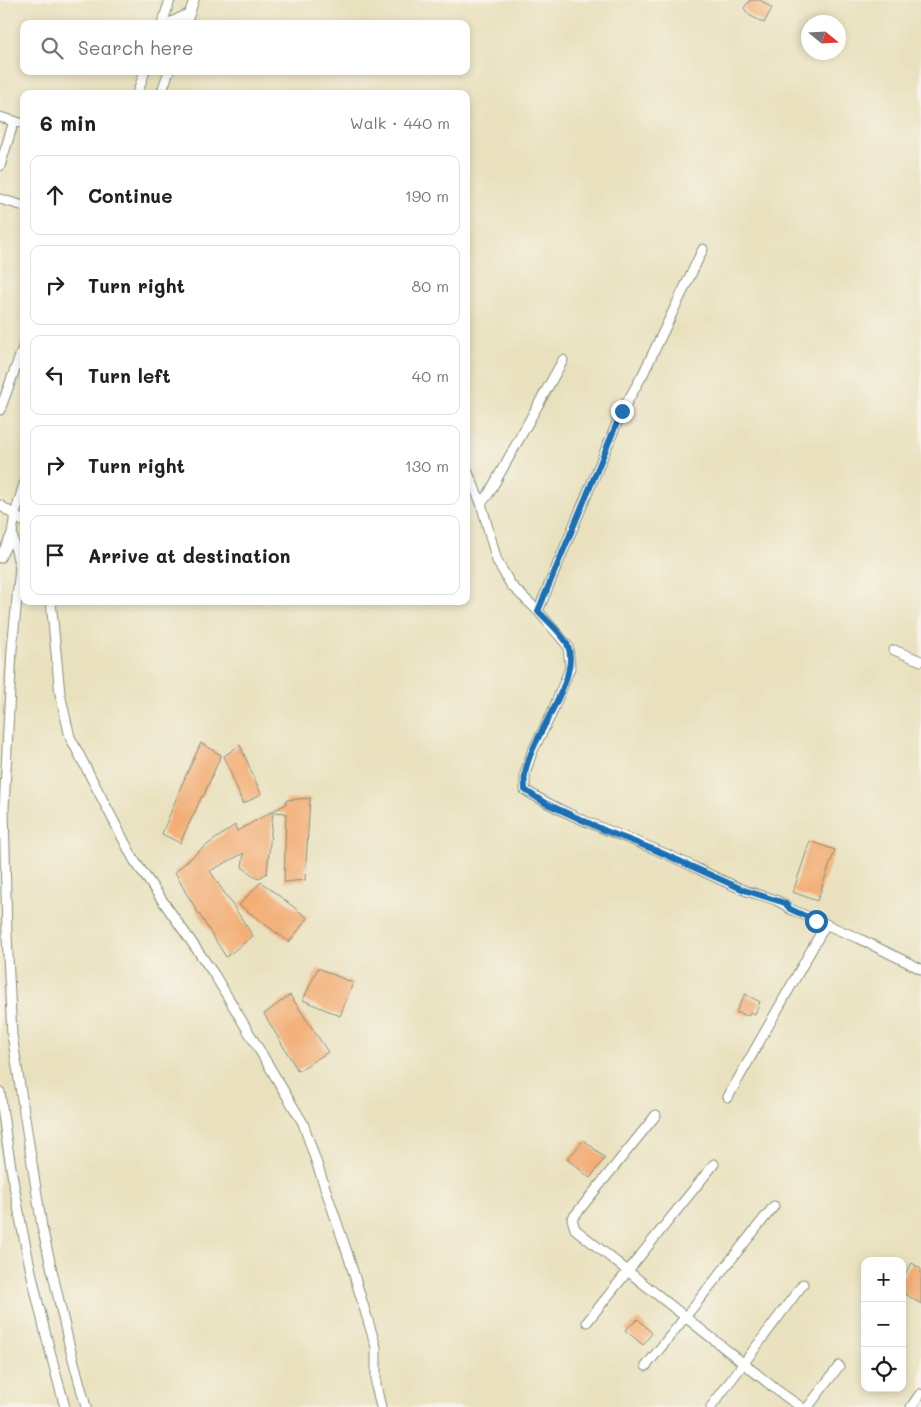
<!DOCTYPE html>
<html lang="en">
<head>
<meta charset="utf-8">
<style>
	body { margin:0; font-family:Mali,sans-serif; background:#f6f6f6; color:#202124 }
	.controls { position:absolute; right:15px; bottom:15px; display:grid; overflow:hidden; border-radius:10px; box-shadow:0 2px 8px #0003 }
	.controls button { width:45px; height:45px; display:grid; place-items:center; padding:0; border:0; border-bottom:1px solid #e0e0e0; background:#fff; color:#202124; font:25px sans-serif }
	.compass { position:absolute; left:801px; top:15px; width:45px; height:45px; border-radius:50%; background:#fff; box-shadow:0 2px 8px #0003; rotate:108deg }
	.stop { position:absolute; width:15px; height:15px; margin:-11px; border:4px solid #1f6fb2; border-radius:50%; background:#fff }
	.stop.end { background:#1f6fb2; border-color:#fff; box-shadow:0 1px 5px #0008 }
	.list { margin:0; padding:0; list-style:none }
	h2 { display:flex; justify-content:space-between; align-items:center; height:65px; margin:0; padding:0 20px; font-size:21px }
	h2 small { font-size:16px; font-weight:400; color:#757577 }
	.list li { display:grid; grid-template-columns:32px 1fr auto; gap:15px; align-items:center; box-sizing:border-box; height:80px; margin:0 10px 10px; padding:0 10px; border:1px solid #e0e0e0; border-radius:10px }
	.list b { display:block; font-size:19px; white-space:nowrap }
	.list em { font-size:16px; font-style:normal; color:#757577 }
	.icon { flex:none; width:28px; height:28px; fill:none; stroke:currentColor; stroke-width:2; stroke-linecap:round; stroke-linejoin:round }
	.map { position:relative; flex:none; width:921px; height:1407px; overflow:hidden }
	.search { position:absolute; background:#fff; box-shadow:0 2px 8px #0003; left:20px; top:20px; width:450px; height:55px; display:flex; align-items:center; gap:12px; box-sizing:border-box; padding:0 18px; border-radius:10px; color:#757577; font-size:19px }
	.panel { position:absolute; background:#fff; box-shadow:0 2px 8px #0003; left:20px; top:90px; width:450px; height:515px; border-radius:10px }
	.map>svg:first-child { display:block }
</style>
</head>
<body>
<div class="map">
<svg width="921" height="1407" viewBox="0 0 921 1407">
	<rect width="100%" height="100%" fill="#f7f3e8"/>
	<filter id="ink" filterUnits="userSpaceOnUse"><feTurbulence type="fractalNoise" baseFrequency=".02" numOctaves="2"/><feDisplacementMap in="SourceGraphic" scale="10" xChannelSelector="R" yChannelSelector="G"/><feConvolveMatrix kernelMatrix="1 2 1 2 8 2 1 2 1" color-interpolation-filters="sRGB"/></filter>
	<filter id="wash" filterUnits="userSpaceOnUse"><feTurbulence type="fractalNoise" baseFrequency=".0096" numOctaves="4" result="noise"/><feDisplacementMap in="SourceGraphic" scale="20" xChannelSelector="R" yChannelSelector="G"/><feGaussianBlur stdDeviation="1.12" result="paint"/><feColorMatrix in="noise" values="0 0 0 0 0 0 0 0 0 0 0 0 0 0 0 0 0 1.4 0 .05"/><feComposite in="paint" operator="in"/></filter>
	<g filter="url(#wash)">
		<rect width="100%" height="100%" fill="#e9e1be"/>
		<g id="blocks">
			<g fill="#f3ad74">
				<path d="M750,0H760L772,8L764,23L749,15L744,8Z"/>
				<path d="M201,743L221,755L203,797L202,796L180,843L162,834L182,784Z"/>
				<path d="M240,745L261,794L243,804L224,756Z"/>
				<path d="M310,798L305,880L284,882L286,813L273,812L267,873L258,879L242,867L244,853L210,871L253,936L226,957L186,893L175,872L200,850L235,825L237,831L286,804V800Z"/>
				<path d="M810,841L835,850L817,901L793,892Z"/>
				<path d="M261,882L308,918L289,942L239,905Z"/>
				<path d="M318,968L353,983L340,1016L303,1000Z"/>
				<path d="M745,994L760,1002L755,1014L750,1012L748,1016L736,1012Z"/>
				<path d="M290,995L328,1052L298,1071L264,1014Z"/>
				<path d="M584,1140L605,1158L590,1178L567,1159Z"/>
				<path d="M912,1263L921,1269V1304L902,1292V1279Z"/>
				<path d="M638,1319L652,1333L643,1345L625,1330Z"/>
			</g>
		</g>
	</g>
	<g filter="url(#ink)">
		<use href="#blocks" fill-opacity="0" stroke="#848f79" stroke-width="1"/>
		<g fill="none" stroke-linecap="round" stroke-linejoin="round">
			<g stroke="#848f79" stroke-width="11">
				<g id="minor">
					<path d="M162,24L170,0"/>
					<path d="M167,24L190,13"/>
					<path d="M186,24L194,0"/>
					<path d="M137,94L145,71"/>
					<path d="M161,94L169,71"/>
					<path d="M0,117L24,124"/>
					<path d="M0,166L14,121"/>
					<path d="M0,199L24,206"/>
					<path d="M0,410L24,345"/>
					<path d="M466,468L481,503L497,561L511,585L538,611L568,646L570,668L551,715L532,752L525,774V790C566,816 611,831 654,849C684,861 712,877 742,889C757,896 778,897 790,909L860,939L921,969"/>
					<path d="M481,503L488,495L563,360"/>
					<path d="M0,505L24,522"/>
					<path d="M12,534L20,568L12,649L4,809L7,935L12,1035L42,1227L69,1344L86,1407"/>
					<path d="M0,558L12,534L15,514L24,484"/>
					<path d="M51,601L60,694L70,737L134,860L214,974L303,1123L348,1255L376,1347V1386L381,1407"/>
					<path d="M538,611L622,411L643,374L703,249"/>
					<path d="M894,650L921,661"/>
					<path d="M0,1092C13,1198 36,1304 65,1407"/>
					<path d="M728,1097L826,924"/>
					<path d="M656,1115L572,1219L575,1229L778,1391L801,1407"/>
					<path d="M587,1322L714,1164"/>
					<path d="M646,1366L774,1206"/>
					<path d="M711,1407L803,1284"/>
					<path d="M808,1407L839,1366"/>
					<path d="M911,1407L920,1394"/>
				</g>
			</g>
			<use href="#minor" stroke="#fff" stroke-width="9"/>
		</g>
	</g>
	<g fill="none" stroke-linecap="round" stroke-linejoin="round" filter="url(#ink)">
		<path stroke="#1f6fb2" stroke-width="6" d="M622,411L538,611C545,618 566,638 568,646C581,680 528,740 525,775C524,780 525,786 525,790L545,803L606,831L655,850L744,890L785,903L790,909L816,921"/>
	</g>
</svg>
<div class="controls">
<button>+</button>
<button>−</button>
<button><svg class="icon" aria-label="locate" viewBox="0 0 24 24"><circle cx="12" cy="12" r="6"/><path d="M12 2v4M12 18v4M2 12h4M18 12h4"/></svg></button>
</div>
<svg class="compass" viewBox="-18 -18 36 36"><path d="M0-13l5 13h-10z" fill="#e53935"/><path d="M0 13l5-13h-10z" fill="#757577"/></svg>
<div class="stop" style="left:816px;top:921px"></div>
<div class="stop end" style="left:622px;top:411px"></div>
<div class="search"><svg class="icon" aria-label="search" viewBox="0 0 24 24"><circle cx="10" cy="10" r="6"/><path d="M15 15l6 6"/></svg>Search here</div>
<section class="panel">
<h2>6 min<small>Walk · 440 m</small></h2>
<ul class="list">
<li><svg class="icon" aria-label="ahead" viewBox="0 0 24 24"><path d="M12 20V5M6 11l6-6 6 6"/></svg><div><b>Continue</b></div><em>190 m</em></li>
<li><svg class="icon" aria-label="right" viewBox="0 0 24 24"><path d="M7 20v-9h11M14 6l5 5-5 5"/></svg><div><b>Turn right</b></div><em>80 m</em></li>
<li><svg class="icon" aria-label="left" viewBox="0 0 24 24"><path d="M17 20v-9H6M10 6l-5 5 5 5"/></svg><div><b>Turn left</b></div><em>40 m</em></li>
<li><svg class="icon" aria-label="right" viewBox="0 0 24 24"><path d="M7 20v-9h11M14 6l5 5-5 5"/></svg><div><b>Turn right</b></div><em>130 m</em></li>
<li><svg class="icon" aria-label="arrive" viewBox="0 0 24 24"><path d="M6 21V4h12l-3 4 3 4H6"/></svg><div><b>Arrive at destination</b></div></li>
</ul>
</section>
</div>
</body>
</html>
